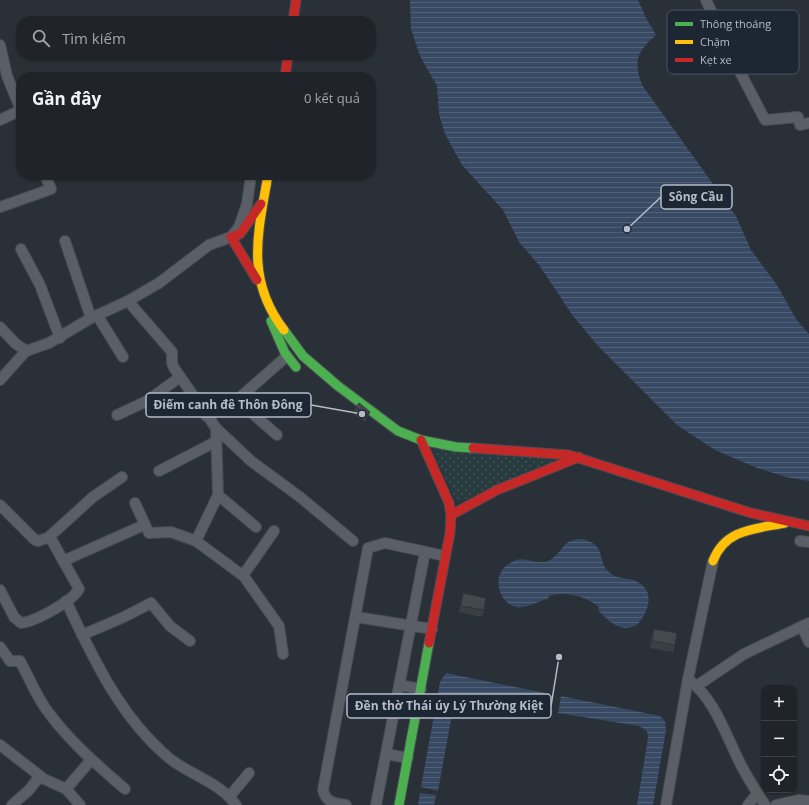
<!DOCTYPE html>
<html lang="vi">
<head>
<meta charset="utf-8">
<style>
	body { margin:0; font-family:"Open Sans",sans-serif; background:#282c32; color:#f1f3f6 }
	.controls { position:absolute; right:12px; bottom:12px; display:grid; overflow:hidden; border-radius:8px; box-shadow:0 1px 3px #0004 }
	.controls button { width:36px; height:36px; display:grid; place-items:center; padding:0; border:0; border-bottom:1px solid #3d4147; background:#20242a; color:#f1f3f6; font:20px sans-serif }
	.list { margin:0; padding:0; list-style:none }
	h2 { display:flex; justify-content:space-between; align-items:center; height:52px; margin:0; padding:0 16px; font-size:17px }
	h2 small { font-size:13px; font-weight:400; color:#a2a4a8 }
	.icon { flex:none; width:22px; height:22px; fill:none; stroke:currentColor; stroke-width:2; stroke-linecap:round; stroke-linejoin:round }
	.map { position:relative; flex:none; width:809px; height:805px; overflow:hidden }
	.search { position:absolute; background:#20242a; box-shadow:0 1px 3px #0004; left:16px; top:16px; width:360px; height:44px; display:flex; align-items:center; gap:10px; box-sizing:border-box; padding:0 14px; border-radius:16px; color:#a2a4a8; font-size:15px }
	.panel { position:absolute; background:#20242a; box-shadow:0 1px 3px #0004; left:16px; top:72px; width:360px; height:108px; border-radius:16px }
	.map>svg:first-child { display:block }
</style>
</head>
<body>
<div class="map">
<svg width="809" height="805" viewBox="0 0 809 805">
	<defs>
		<pattern id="grass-dots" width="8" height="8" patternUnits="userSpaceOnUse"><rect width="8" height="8" fill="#273a3e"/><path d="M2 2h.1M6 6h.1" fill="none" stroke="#445559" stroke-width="1.8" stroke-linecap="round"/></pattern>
		<pattern id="water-rules" width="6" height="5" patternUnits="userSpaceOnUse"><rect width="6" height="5" fill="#384963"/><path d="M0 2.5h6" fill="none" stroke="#526178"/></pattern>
	</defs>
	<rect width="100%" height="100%" fill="#2a3038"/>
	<path fill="url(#grass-dots)" d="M436,448L552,458L553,462L457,503L433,452Z"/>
	<g fill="url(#water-rules)">
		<path d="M410,0H638L646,18L656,35C637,52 633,60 642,85L736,216L751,250L777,285L796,319L809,334V481L786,477L757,468L715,450L677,425L599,347L573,316L539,265L519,242L503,210L462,165L445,134L439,114L437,86L420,56L411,29Z"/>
		<path d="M582,539C608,545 596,560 609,572C617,580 627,577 636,581C656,590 649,612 637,625C619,633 610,622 598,610L599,607C584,596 568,591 549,596L548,599C538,601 526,609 516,607C502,604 494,584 501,572C503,568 508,564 512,562C524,554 538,567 550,560C564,552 561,539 582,539Z"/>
		<path d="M446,673L550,694L547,710L458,694L455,698L438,791L421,787L440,682Z"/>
		<path d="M561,696L660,716L665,721L666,730L653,805H637L648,738L647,731L639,726L558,713Z"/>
		<path d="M420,793L436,795L434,805H418Z"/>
	</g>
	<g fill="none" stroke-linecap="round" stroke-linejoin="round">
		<g stroke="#484c53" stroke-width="12">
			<g id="street">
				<path d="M706,0L740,72L765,120L798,117L800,125L809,123"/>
				<path d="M0,45L7,76L21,110"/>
				<path d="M0,120L21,110"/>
				<path d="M0,207L51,189L45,175"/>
				<path d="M65,241L91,318"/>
				<path d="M21,249L40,285L60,338"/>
				<path d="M128,301L172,352V363L174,368L216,428L218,495L196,541"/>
				<path d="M97,315L123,357"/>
				<path d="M0,327L15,343L26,351"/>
				<path d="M0,380L26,351L49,343L91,318L128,301L159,283L209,245L231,237L239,227L247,204L251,175"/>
				<path d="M237,400L277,435"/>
				<path d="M117,415L147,401L180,377"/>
				<path d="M206,416L237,400L287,356"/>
				<path d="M216,428L251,461L300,497L353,541"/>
				<path d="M159,471L215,442"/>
				<path d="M218,495L256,527"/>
				<path d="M135,503L149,533L171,532L196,541L242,575L244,574L274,531"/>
				<path d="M0,505L35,540L38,541L50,537L79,589C73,601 34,622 21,623L14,617L0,590"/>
				<path d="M49,537L93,497L122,477"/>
				<path d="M800,541L809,542"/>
				<path d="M63,561L144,525"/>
				<path d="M243,575L279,626L283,654"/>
				<path d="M66,601C93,658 120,717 169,758C190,775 221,783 236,805"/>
				<path d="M356,617L432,629"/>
				<path d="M802,627L809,642"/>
				<path d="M82,635L124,617L151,603L170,626L190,641"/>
				<path d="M0,647L10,661H20C29,677 35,694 46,709C68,740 97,765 125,789"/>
				<path d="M688,679C715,699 726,736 741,765C748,779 757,792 765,805"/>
				<path d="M399,685L421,689"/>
				<path d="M698,685L744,654L809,623"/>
				<path d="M0,745L44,779L66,789L80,805"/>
				<path d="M386,754L408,758"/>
				<path d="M66,789L91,760"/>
				<path d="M230,796L249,773"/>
				<path d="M12,805L29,790L40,776"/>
				<path d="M346,805C335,803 326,803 323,790L368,548L385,543L445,556"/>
				<path d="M376,805L425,552"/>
				<path d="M666,805L688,679L713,561"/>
				<path d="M748,805L758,793"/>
				<path d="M776,805L799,800L809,801"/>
			</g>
		</g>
		<g stroke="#484c53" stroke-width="11">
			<g id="fast">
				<path d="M271,321L285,353L296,367"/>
				<path d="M284,330L303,356L338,386L398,431L421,440L456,447L473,448"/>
				<path d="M399,805L429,643"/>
			</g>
		</g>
		<g stroke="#484c53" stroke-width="11">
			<g id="slow">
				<path d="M268,175C258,233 245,279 284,330"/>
				<path d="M713,561C725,529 755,529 785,523"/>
			</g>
		</g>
		<g stroke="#484c53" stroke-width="11">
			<g id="jam">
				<path d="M293,21L296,0"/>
				<path d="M285,77L288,55"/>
				<path d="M257,280L231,237L240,234L261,204"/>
				<path d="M421,440L449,503L451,515L450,533L429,643"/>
				<path d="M473,448L569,455L751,513L809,526"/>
				<path d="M451,515L497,490L579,457"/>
			</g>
		</g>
		<use href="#street" stroke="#5a5e66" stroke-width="10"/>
		<use href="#fast" stroke="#4caf50" stroke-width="9"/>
		<use href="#slow" stroke="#ffc107" stroke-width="9"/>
		<use href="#jam" stroke="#c62828" stroke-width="9"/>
	</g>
	<g fill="#3a3f45">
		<path d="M356,407L370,412L367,419L365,422L353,414Z"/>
		<path d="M463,593L484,610L482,617L459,612L461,600Z"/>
		<path d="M654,629L675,645L673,652L650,648L652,635Z"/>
	</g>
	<path fill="#303338" d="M370,412L367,419L365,422L367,415Z"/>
	<g fill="#444950" stroke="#303338">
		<path d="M359,403L370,412L367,415L356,407Z"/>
		<path d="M463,593L486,598L484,610L461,606Z"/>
		<path d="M654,629L677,633L675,645L652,641Z"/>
	</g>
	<rect x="667" y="10" width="132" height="64" rx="6" fill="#1d2633" stroke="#4a5360" stroke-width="1"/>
	<rect x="675" y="22" width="18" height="4" fill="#4caf50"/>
	<rect x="675" y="40" width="18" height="4" fill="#ffc107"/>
	<rect x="675" y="58" width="18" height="4" fill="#c62828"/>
	<g font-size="11" fill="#b4bcc9">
		<text x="700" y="28">Thông thoáng</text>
		<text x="700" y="46">Chậm</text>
		<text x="700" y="64">Kẹt xe</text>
	</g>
	<path fill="none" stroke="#b4bcc9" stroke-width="1.5" d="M627 229L661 197M362 414L311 405M559 657L551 706"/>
	<g fill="#b4bcc9" stroke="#1d2633" stroke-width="1.5">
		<circle cx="627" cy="229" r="4"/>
		<circle cx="362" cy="414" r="4"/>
		<circle cx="559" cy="657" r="4"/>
	</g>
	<g fill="#1d2633" stroke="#b4bcc9" stroke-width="1.5">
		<rect x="661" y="185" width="71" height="24" rx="4"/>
		<rect x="146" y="393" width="165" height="24" rx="4"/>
		<rect x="347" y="694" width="204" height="24" rx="4"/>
	</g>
	<g font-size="12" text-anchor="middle" font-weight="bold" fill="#b4bcc9">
		<text x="696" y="201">Sông Cầu</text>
		<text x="228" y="409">Điếm canh đê Thôn Đông</text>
		<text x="449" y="710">Đền thờ Thái úy Lý Thường Kiệt</text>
	</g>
</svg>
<div class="controls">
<button>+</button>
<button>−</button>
<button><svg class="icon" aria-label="locate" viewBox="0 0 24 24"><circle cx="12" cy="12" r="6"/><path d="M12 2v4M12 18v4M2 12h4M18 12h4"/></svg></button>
</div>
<div class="search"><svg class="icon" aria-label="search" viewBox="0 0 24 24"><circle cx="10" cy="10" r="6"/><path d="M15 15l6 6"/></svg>Tìm kiếm</div>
<section class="panel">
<h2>Gần đây<small>0 kết quả</small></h2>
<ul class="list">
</ul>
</section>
</div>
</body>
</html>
